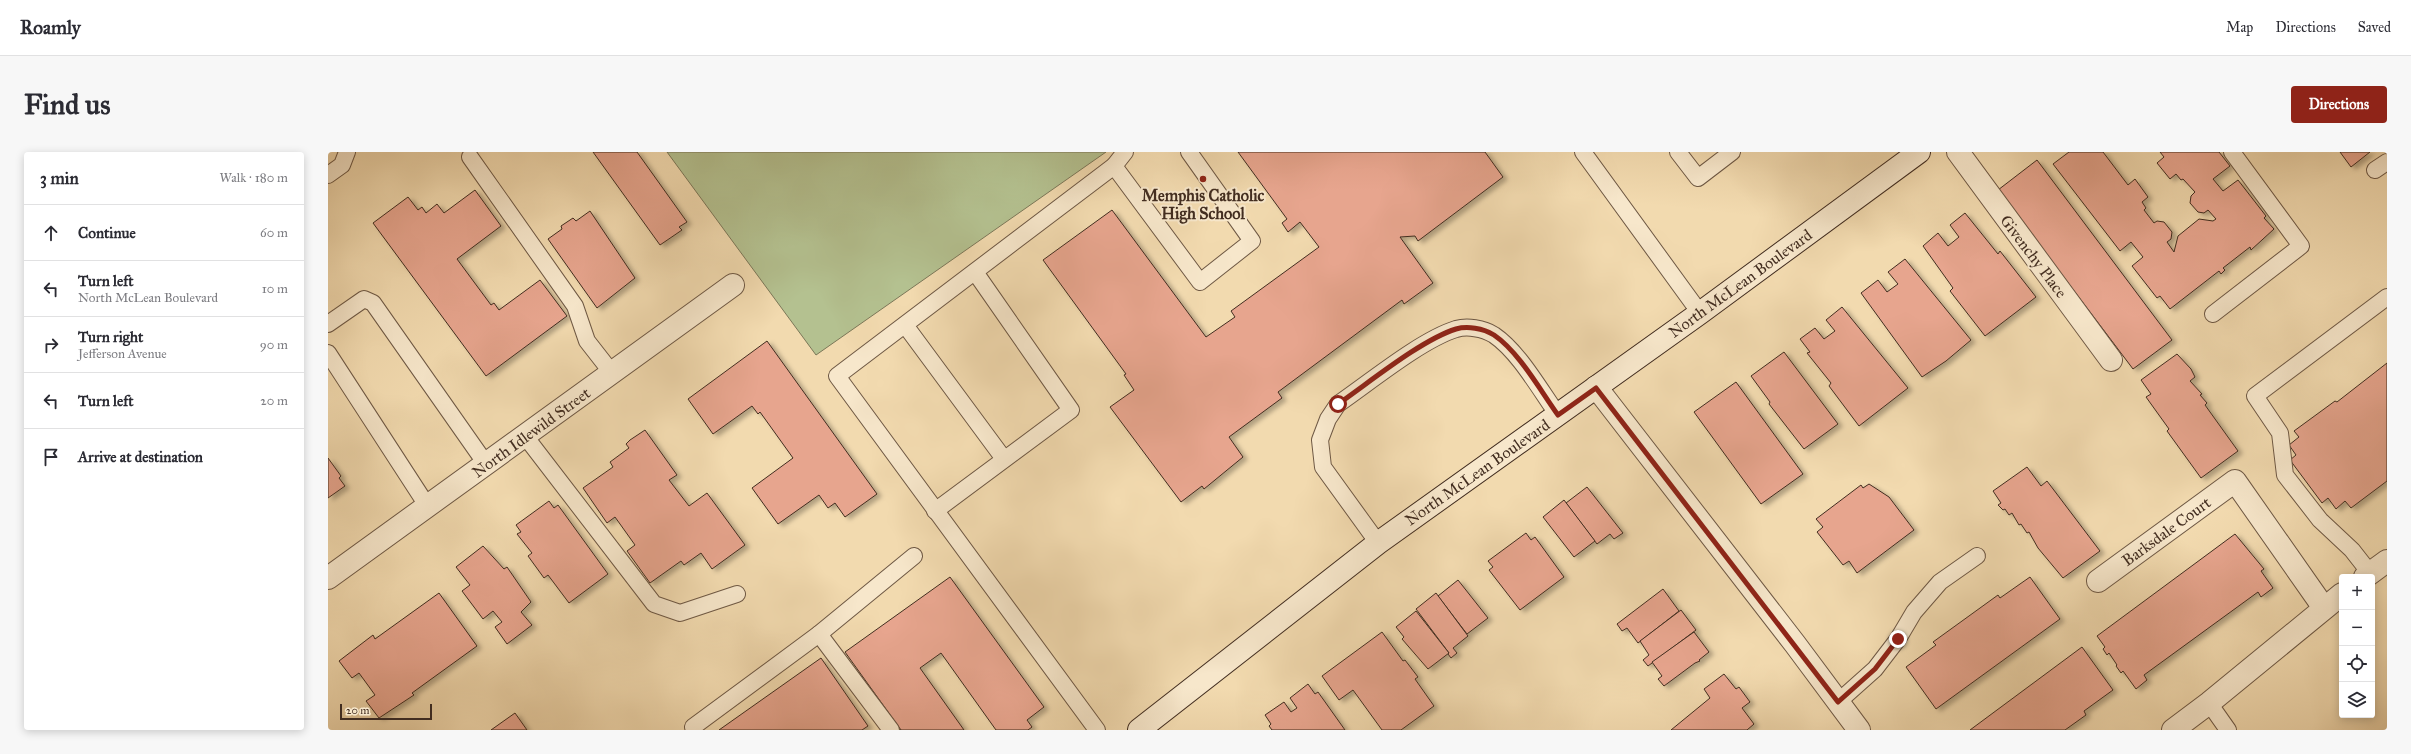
<!DOCTYPE html>
<html lang="en">
<head>
<meta charset="utf-8">
<style>
	body { margin:0; font-family:"IM FELL Great Primer",serif; background:#f7f7f7; color:#2b2b33 }
	.controls { position:absolute; right:12px; bottom:12px; display:grid; overflow:hidden; border-radius:4px; box-shadow:0 2px 10px #0003 }
	.controls button { width:36px; height:36px; display:grid; place-items:center; padding:0; border:0; border-bottom:1px solid #e1e1e2; background:#fff; color:#2b2b33; font:20px sans-serif }
	.scale { position:absolute; left:12px; bottom:10px; width:92px; box-sizing:border-box; padding-left:4px; border:2px solid #422d20; border-top:0; font-size:11px; line-height:14px; white-space:nowrap; color:#422d20; -webkit-text-stroke:3px #f7e7cb; paint-order:stroke }
	.stop { position:absolute; width:12px; height:12px; margin:-9px; border:3px solid #8f2418; border-radius:50%; background:#fff }
	.stop.end { background:#8f2418; border-color:#fff; box-shadow:0 1px 4px #0008 }
	.list { margin:0; padding:0; list-style:none }
	h2 { display:flex; justify-content:space-between; align-items:center; height:52px; margin:0; padding:0 16px; font-size:17px }
	h2 small { font-size:13px; font-weight:400; color:#7c7c81 }
	.list li { display:grid; grid-template-columns:26px 1fr auto; gap:12px; align-items:center; box-sizing:border-box; height:56px; padding:0 16px; border-top:1px solid #e1e1e2 }
	.list b { display:block; font-size:15px; white-space:nowrap }
	.list p { margin:0; font-size:13px; white-space:nowrap; color:#7c7c81 }
	.list em { font-size:13px; font-style:normal; color:#7c7c81 }
	.icon { flex:none; width:22px; height:22px; fill:none; stroke:currentColor; stroke-width:2; stroke-linecap:round; stroke-linejoin:round }
	.map { position:relative; flex:none; width:2059px; height:578px; overflow:hidden; border-radius:4px }
	header { display:flex; align-items:center; gap:24px; box-sizing:border-box; height:56px; padding:0 20px; background:#fff; border-bottom:1px solid #e1e1e2 }
	header strong { font-size:19px }
	nav { display:flex; gap:22px; margin-inline-start:auto; font-size:14px }
	.intro { display:flex; align-items:center; justify-content:space-between; box-sizing:border-box; height:96px; padding:0 24px }
	h1 { margin:0; font-size:28px }
	.button { padding:10px 18px; border-radius:4px; background:#8f2418; color:#fff; font-size:14px; font-weight:700 }
	main { display:flex; gap:24px; padding:0 24px }
	aside { flex:1; background:#fff; border-radius:4px; box-shadow:0 2px 10px #0003 }
	.map>svg:first-child { display:block }
</style>
</head>
<body>
<header>
<strong>Roamly</strong>
<nav><a>Map</a><a>Directions</a><a>Saved</a></nav>
</header>
<div class="intro"><h1>Find us</h1><a class="button">Directions</a></div>
<main>
<aside>
<h2>3 min<small>Walk · 180 m</small></h2>
<ul class="list">
<li><svg class="icon" aria-label="ahead" viewBox="0 0 24 24"><path d="M12 20V5M6 11l6-6 6 6"/></svg><div><b>Continue</b></div><em>60 m</em></li>
<li><svg class="icon" aria-label="left" viewBox="0 0 24 24"><path d="M17 20v-9H6M10 6l-5 5 5 5"/></svg><div><b>Turn left</b><p>North McLean Boulevard</p></div><em>10 m</em></li>
<li><svg class="icon" aria-label="right" viewBox="0 0 24 24"><path d="M7 20v-9h11M14 6l5 5-5 5"/></svg><div><b>Turn right</b><p>Jefferson Avenue</p></div><em>90 m</em></li>
<li><svg class="icon" aria-label="left" viewBox="0 0 24 24"><path d="M17 20v-9H6M10 6l-5 5 5 5"/></svg><div><b>Turn left</b></div><em>20 m</em></li>
<li><svg class="icon" aria-label="arrive" viewBox="0 0 24 24"><path d="M6 21V4h12l-3 4 3 4H6"/></svg><div><b>Arrive at destination</b></div></li>
</ul>
</aside>
<div class="map">
<svg width="2059" height="578" viewBox="0 0 2059 578">
	<defs>
		<filter id="shadow"><feDropShadow dx="4.5" dy="2.5" stdDeviation="2" flood-color="#0004"/></filter>
	</defs>
	<rect width="100%" height="100%" fill="#f2daaf"/>
	<filter id="stains"><feTurbulence type="fractalNoise" baseFrequency=".005" numOctaves="4"/><feColorMatrix values="0 0 0 0 .2 0 0 0 0 .09 0 0 0 0 .02 0 0 0 .5 -.17"/></filter>
	<radialGradient id="worn" r=".72"><stop offset=".6" stop-color="#630" stop-opacity="0"/><stop offset="1" stop-color="#630" stop-opacity=".3"/></radialGradient>
	<path fill="#b4c190" stroke="#7b7758" d="M339,0H778L488,203Z"/>
	<g fill="#e7a58e" stroke="#422d20" filter="url(#shadow)">
		<path d="M265,0H309L359,70L351,75L354,78L332,93Z"/>
		<path d="M910,0H1157L1175,25L1090,89L1087,84L1072,85L1105,131L1076,152L1074,148L950,240L954,246L901,285L915,305L876,337L874,334L853,350L782,255L806,238L796,223L798,222L715,108L784,58L878,185L907,165L903,159L991,95L972,70L960,80L954,71L959,67Z"/>
		<path d="M1741,0H1775L1800,33L1807,27L1820,45L1814,50L1818,56L1816,58L1826,71L1829,69L1836,70L1844,80L1843,87L1839,90L1846,100L1850,84L1871,67L1885,69L1888,67L1880,58L1876,61L1870,60L1862,51L1863,44L1867,40L1855,27L1853,28L1848,22L1842,27L1829,11L1836,5L1832,0H1891L1902,14L1885,27L1895,39L1910,28L1938,64L1936,66L1946,77L1923,98L1922,95L1895,116L1897,118L1893,122L1891,119L1842,157L1832,144L1829,146L1804,114L1815,105L1803,90L1792,99L1725,12Z"/>
		<path d="M2012,0H2042L2023,15Z"/>
		<path d="M1709,8L1844,188L1805,217L1670,38Z"/>
		<path d="M147,38L173,74L129,107L163,153L166,151L171,158L212,128L239,164L158,224L45,71L80,45L90,58L94,55L98,61L109,52L116,61Z"/>
		<path d="M262,59L307,126L269,156L220,87L234,77L233,74L245,66L248,69Z"/>
		<path d="M1637,61L1670,102L1672,99L1708,145L1657,184L1622,139L1625,136L1595,94L1610,81L1620,94L1631,85L1622,73Z"/>
		<path d="M1577,107L1643,188L1618,209L1594,225L1533,141L1550,128L1559,140L1570,132L1560,120Z"/>
		<path d="M1514,155L1580,236L1531,274L1501,234L1503,231L1479,201L1482,200L1472,187L1487,176L1496,187L1507,179L1498,168Z"/>
		<path d="M439,189L549,342L517,365L507,351L500,356L491,343L450,372L424,336L465,306L432,260L430,262L424,254L385,282L360,247Z"/>
		<path d="M1456,200L1510,272L1476,297L1441,252L1442,250L1423,224Z"/>
		<path d="M1849,202L1863,217L1867,225L1862,229L1874,242L1872,243L1879,251L1877,253L1910,299L1873,326L1839,279L1841,277L1818,245L1823,242L1813,228Z"/>
		<path d="M2059,211V329L2023,356L2017,349L2008,357L2000,346L1994,351L1962,308L1968,303L1961,293L1971,285L1966,279L2007,249L2009,250Z"/>
		<path d="M1408,230L1475,322L1433,352L1366,260Z"/>
		<path d="M317,278L349,323L341,328L361,354L379,341L417,393L384,417L373,401L356,413L353,409L322,431L299,399L307,393L287,365L279,371L255,336L285,315L282,310L301,296L298,292L302,288Z"/>
		<path d="M0,306L13,324L11,326L17,334L0,346Z"/>
		<path d="M1699,315L1713,334L1719,329L1772,399L1735,426L1710,396L1701,380L1699,381L1693,372L1691,373L1684,361L1681,363L1677,357L1675,358L1670,353L1673,351L1665,339Z"/>
		<path d="M1541,332L1561,345L1586,378L1529,421L1521,409L1515,413L1489,380L1495,375L1488,367L1533,333L1535,336Z"/>
		<path d="M1259,335L1295,381L1286,387L1282,382L1269,392L1238,351Z"/>
		<path d="M1236,348L1267,389L1246,405L1215,365Z"/>
		<path d="M221,349L226,356L230,353L280,422L241,451L220,423L216,426L200,404L204,401L189,382L193,380L188,373Z"/>
		<path d="M1198,381L1203,388L1207,385L1236,425L1192,458L1161,418L1165,415L1160,409Z"/>
		<path d="M1907,382L1936,417L1933,419L1945,436L1933,445L1930,440L1816,523L1819,528L1808,537L1795,519L1793,521L1788,514L1789,513L1781,501L1779,503L1775,497L1777,495L1769,484Z"/>
		<path d="M155,394L176,417L179,415L203,450L193,460L204,473L179,492L167,475L174,470L165,459L155,467L134,439L142,433L128,415Z"/>
		<path d="M622,425L716,555L699,568L704,575L700,578H668L613,501L592,516L636,578H573L517,500Z"/>
		<path d="M1702,425L1732,467L1608,557L1578,515L1608,493L1605,490L1670,443L1672,446Z"/>
		<path d="M1130,428L1160,466L1139,482L1110,444Z"/>
		<path d="M1335,437L1351,459L1310,491L1299,476L1294,479L1289,472Z"/>
		<path d="M111,441L149,494L84,541L86,543L51,566L38,549L47,543L31,521L24,526L11,509L45,483L47,487Z"/>
		<path d="M1108,441L1140,484L1125,496L1129,501L1123,506L1120,502L1121,501L1088,457Z"/>
		<path d="M1353,458L1368,478L1320,514L1315,508L1321,503L1312,489Z"/>
		<path d="M1088,459L1121,501L1100,517L1074,487L1076,485L1068,475Z"/>
		<path d="M1054,480L1075,509L1077,508L1090,525L1087,527L1106,554L1073,578H1054L1025,538L1011,548L994,524Z"/>
		<path d="M1366,480L1381,500L1371,508L1372,509L1367,511L1336,534L1330,527L1334,524L1324,510Z"/>
		<path d="M1754,495L1785,538L1756,559L1758,563L1737,578H1642Z"/>
		<path d="M493,506L540,574L534,578H391Z"/>
		<path d="M1396,522L1408,537L1411,535L1422,550L1414,556L1426,572L1419,578H1343L1382,546L1376,537Z"/>
		<path d="M980,532L987,542L990,540L1017,578H944L941,574L943,572L937,563L956,550L963,560L969,556L962,546Z"/>
		<path d="M187,561L199,578H163Z"/>
	</g>
	<g fill="none" stroke-linecap="round" stroke-linejoin="round">
		<g stroke="#6e5844" stroke-width="18">
			<g id="lane">
				<path d="M1255,0L1372,161"/>
				<path d="M1350,0L1370,26L1404,0"/>
				<path d="M142,5L247,154L259,189L284,221"/>
				<path d="M786,14L797,0"/>
				<path d="M2047,18L2059,10"/>
				<path d="M0,23L14,13L19,0"/>
				<path d="M1885,162L1973,94L1904,0"/>
				<path d="M0,172L36,147L45,151L158,312"/>
				<path d="M577,173L676,307"/>
				<path d="M0,201L100,355"/>
				<path d="M197,284L326,452L352,461L409,442"/>
				<path d="M607,359L743,258L647,120"/>
				<path d="M1050,391L995,315L992,288L1000,267L1010,252C1042,230 1093,188 1128,177C1139,174 1155,176 1166,183C1191,200 1212,238 1230,263"/>
				<path d="M2042,421L2024,398L1992,368L1957,323L1952,281L1927,244L2059,145"/>
				<path d="M1510,550L1547,517L1570,487L1586,460L1612,430L1649,404"/>
				<path d="M1881,551L1900,578"/>
				<path d="M365,575L491,482"/>
				<path d="M563,578L491,482L586,404"/>
				<path d="M769,578L509,224L786,14L872,130L924,89L861,0"/>
			</g>
		</g>
		<g stroke="#6e5844" stroke-width="24">
			<g id="street">
				<path d="M1630,0L1783,208"/>
				<path d="M1268,235L1467,492L1531,578"/>
				<path d="M2037,425L2059,409"/>
				<path d="M0,426L405,133"/>
				<path d="M1770,429L1907,329L1996,456"/>
				<path d="M1845,578L1881,551L2014,442"/>
			</g>
		</g>
		<g stroke="#422d20" stroke-width="24">
			<path id="secondary" d="M811,578L1050,391L1372,161L1591,0"/>
		</g>
		<use href="#lane" stroke="#f7e7cb" stroke-width="16"/>
		<use href="#street" stroke="#f7e7cb" stroke-width="22"/>
		<use href="#secondary" stroke="#f7e7cb" stroke-width="22"/>
	</g>
	<g fill="none" stroke-linecap="round" stroke-linejoin="round">
		<path stroke="#8f2418" stroke-width="5" d="M1010,252C1042,230 1093,188 1128,177C1139,174 1155,176 1166,183C1191,200 1212,238 1230,263L1268,236L1510,550L1547,517L1570,487"/>
	</g>
	<circle fill="#8f2418" stroke="#f7e7cb" stroke-width="1.5" cx="875" cy="27" r="4"/>
	<g text-anchor="middle" stroke-width="4" stroke-linejoin="round" paint-order="stroke">
		<g font-size="16" font-weight="bold" fill="#422d20" stroke="#f7e7cb">
			<text x="875" y="49">Memphis Catholic<tspan x="875" dy="18">High School</tspan></text>
		</g>
		<g font-size="16" fill="#422d20" stroke="#f7e7cb">
			<text transform="translate(1706 104) rotate(53)" y="6">Givenchy Place</text>
			<text transform="translate(1412 131) rotate(-36)" y="6">North McLean Boulevard</text>
			<text transform="translate(203 280) rotate(-36)" y="6">North Idlewild Street</text>
			<text transform="translate(1149 320) rotate(-35)" y="6">North McLean Boulevard</text>
			<text transform="translate(1838 379) rotate(-36)" y="6">Barksdale Court</text>
		</g>
	</g>
	<rect width="100%" height="100%" filter="url(#stains)"/>
	<rect width="100%" height="100%" fill="url(#worn)"/>
</svg>
<div class="controls">
<button>+</button>
<button>−</button>
<button><svg class="icon" aria-label="locate" viewBox="0 0 24 24"><circle cx="12" cy="12" r="6"/><path d="M12 2v4M12 18v4M2 12h4M18 12h4"/></svg></button>
<button><svg class="icon" aria-label="layers" viewBox="0 0 24 24"><path d="M12 4l9 5-9 5-9-5zM3 14l9 5 9-5"/></svg></button>
</div>
<div class="scale">20 m</div>
<div class="stop" style="left:1010px;top:252px"></div>
<div class="stop end" style="left:1570px;top:487px"></div>
</div>
</main>
</body>
</html>
